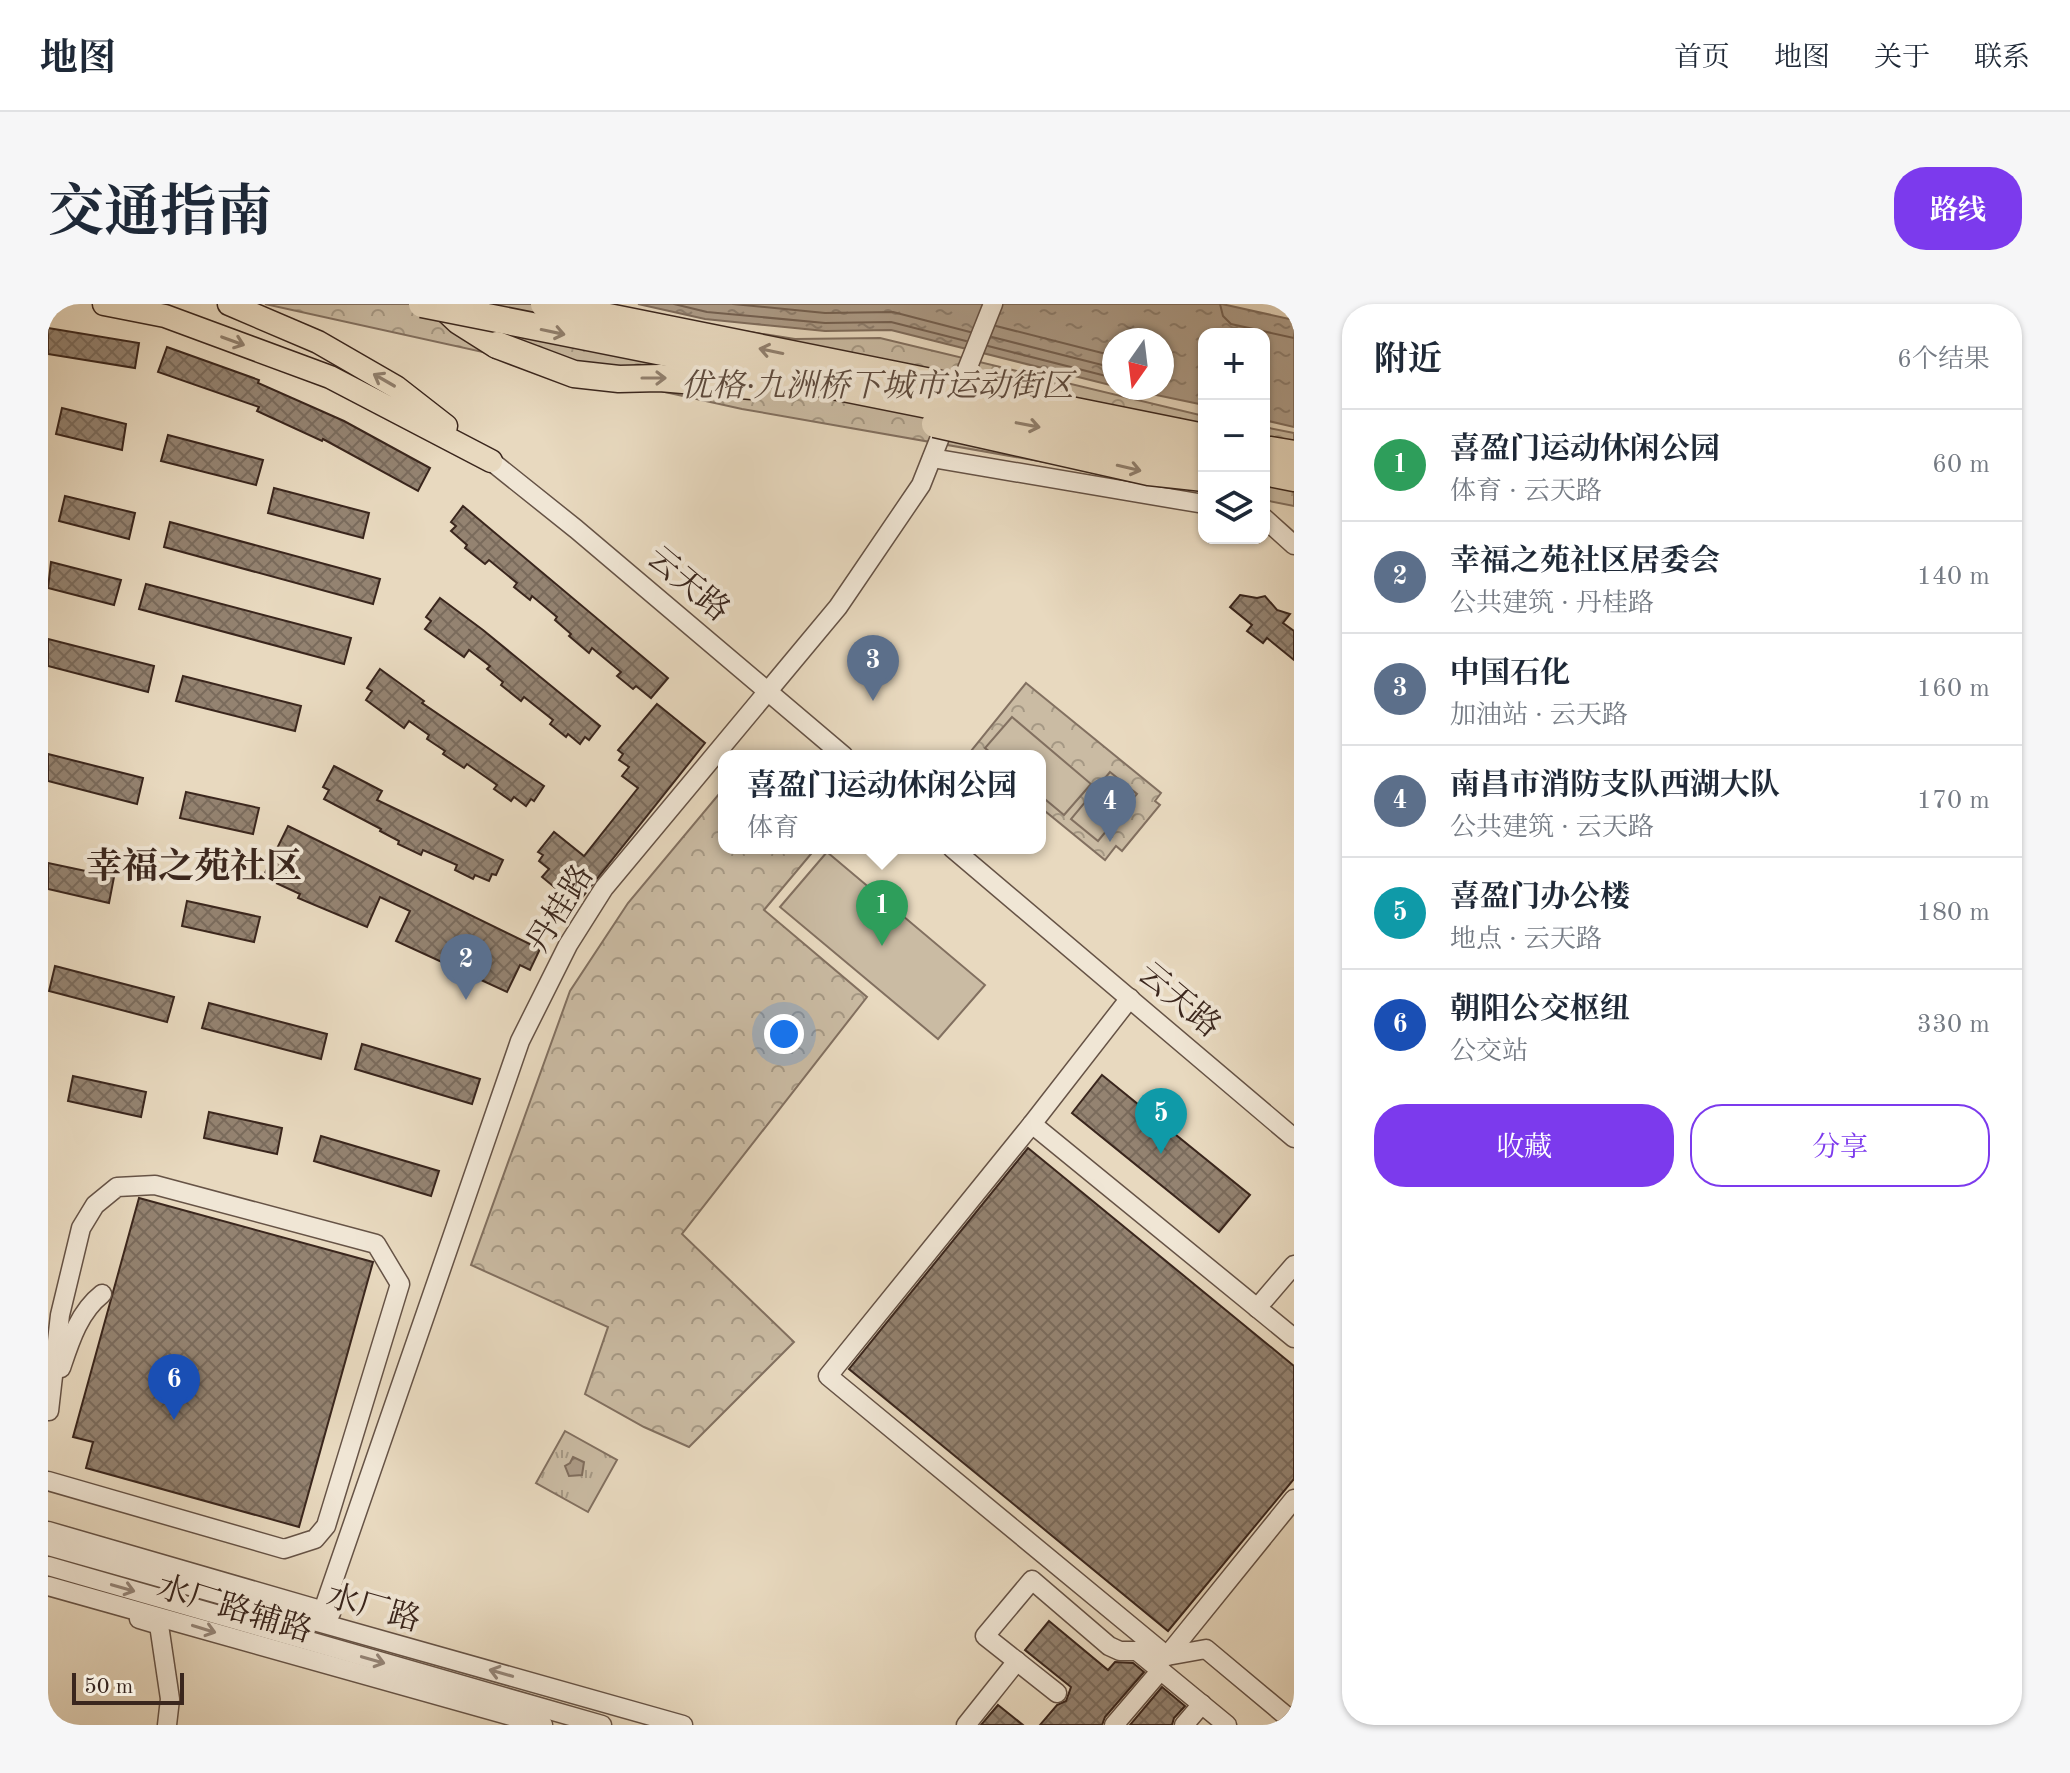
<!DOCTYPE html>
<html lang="zh">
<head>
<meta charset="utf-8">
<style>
	body { margin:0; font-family:"Old Standard TT","Noto Serif SC",serif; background:#f6f6f7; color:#1f2937 }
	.controls { position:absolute; right:24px; top:24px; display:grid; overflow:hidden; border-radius:16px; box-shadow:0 2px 6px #0004 }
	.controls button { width:72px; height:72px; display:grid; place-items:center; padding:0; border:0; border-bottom:2px solid #e0e1e3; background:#fff; color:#1f2937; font:40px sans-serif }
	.compass { position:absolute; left:1054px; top:24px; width:72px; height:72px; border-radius:50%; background:#fff; box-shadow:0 2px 6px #0004; rotate:194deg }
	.scale { position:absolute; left:24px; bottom:20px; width:112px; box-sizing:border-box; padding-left:8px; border:4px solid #3a261d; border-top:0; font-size:22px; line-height:28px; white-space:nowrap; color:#3a261d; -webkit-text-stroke:6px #f0e6d5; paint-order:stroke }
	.you { position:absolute; left:736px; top:730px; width:28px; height:28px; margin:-20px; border:6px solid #fff; border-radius:50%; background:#1a73e8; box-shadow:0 0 0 12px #1a73e833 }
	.badge { display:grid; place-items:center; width:52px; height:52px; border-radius:50%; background:#7c3aed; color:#fff; font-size:26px; font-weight:700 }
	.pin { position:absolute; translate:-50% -66px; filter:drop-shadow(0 2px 4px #0008) }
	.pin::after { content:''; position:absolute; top:42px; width:28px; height:24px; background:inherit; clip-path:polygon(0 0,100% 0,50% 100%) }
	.popup { position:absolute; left:670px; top:446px; width:328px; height:104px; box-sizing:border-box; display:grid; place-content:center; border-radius:16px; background:#fff; filter:drop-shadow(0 2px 6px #0005); font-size:26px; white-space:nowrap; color:#747a83 }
	.popup b { font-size:30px; color:#1f2937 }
	.popup::after { content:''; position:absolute; left:50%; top:100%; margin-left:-16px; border:16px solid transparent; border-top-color:#fff }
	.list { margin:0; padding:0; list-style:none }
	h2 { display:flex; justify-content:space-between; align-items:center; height:104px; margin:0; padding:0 32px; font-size:34px }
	h2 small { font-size:26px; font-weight:400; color:#747a83 }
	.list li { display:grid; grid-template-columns:52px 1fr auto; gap:24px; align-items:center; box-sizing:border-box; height:112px; padding:0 32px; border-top:2px solid #e0e1e3 }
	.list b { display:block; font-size:30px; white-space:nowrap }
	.list p { margin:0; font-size:26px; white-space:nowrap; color:#747a83 }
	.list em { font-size:26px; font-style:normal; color:#747a83 }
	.actions { display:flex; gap:16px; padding:24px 32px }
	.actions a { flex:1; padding:18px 0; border:2px solid #7c3aed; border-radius:32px; text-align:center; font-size:28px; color:#7c3aed }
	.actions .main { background:#7c3aed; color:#fff }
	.icon { flex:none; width:44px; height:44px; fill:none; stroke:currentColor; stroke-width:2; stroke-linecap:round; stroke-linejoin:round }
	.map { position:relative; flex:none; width:1246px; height:1421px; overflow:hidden; border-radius:32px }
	header { display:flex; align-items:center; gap:48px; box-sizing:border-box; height:112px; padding:0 40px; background:#fff; border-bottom:2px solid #e0e1e3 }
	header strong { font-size:38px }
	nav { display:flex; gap:44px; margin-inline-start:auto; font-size:28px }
	.intro { display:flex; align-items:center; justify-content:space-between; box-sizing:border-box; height:192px; padding:0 48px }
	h1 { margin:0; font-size:56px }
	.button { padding:20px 36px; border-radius:32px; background:#7c3aed; color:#fff; font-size:28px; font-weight:700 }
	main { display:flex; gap:48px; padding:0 48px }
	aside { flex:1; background:#fff; border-radius:32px; box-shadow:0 2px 6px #0004 }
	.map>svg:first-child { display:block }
</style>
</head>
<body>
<header>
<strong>地图</strong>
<nav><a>首页</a><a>地图</a><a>关于</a><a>联系</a></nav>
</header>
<div class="intro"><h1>交通指南</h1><a class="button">路线</a></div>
<main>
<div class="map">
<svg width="1246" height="1421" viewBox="0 0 1246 1421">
	<defs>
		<pattern id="grass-tufts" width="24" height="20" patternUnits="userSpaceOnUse" patternTransform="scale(2)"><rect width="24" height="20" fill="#cabba3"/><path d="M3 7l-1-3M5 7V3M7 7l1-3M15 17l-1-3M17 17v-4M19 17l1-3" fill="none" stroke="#a59884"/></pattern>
		<pattern id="park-crowns" width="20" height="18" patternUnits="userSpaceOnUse" patternTransform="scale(2)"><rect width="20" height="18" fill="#cabba3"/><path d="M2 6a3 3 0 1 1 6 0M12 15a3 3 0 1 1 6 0" fill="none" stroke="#a59884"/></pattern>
		<pattern id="water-ripples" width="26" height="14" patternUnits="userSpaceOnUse" patternTransform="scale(2)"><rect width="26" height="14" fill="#ad9c88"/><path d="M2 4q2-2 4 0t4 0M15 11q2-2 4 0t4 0" fill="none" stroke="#8e7f6f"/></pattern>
		<pattern id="building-cross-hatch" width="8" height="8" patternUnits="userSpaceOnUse" patternTransform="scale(2)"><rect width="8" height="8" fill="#948371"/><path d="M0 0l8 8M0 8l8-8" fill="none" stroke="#7a6b5c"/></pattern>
	</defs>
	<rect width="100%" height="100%" fill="#e8d9bf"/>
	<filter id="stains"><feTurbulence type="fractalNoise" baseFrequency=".0025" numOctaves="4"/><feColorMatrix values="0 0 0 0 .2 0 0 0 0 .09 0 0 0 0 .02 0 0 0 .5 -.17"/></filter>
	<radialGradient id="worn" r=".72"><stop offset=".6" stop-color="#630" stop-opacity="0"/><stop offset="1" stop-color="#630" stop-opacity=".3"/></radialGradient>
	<path fill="url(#grass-tufts)" stroke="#827060" stroke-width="2" d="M517,1127L569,1156L540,1208L488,1179Z"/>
	<g fill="url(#park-crowns)" stroke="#827060" stroke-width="2">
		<path d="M217,0H557L632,17L747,35L832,34L1156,112V186L694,105Z"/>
		<path d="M1216,123L1246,129V202L1216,196Z"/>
		<path d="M978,379L1113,489L1107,497L1112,501L1074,547L1068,542L1057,556L992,503V452H930L923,447Z"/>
		<path d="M676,484V544H768L716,606L819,693L634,930L746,1038L641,1143L596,1123L537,1090L560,1023L423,961L522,687L580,599Z"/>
	</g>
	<g fill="#cabba3" stroke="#827060" stroke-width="2">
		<path d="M964,413L1043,480L1016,511L992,491V452H947L937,444Z"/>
		<path d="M1062,468L1089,490L1050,537L1023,515Z"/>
		<path d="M779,548L937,681L890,735L732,603Z"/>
	</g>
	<g fill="url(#water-ripples)" stroke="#7f6d5d" stroke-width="2">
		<path d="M590,0H1174L1246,16V123L1216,116V30H1156V101L1075,84H1114V36H1066V82L843,26L777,27L657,15Z"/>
		<path d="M525,1153L536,1158L534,1171L521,1172L517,1162L522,1159Z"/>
	</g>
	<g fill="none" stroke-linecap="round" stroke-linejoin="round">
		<g stroke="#746152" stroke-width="2">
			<path d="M626,0L659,8L777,19L843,18L918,37"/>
			<path d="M685,0L777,9L845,8L922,28"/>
			<path d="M1172,0L1175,12L1183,20L1246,34"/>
			<path d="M948,22L1066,52"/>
			<path d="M944,33L1066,64"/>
			<path d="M940,42L1066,74"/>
		</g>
	</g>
	<g fill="url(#building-cross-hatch)" stroke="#3a261d" stroke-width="2">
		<path d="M0,24L91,39L87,64L0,50Z"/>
		<path d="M119,43L211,76L210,79L296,117L382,164L370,187L275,135L274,137L209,107L211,103L110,68Z"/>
		<path d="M14,104L78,120L74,146L8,130Z"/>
		<path d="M120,131L215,156L208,181L113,157Z"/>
		<path d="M226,184L321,209L315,234L220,209Z"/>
		<path d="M17,192L87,209L81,235L11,217Z"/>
		<path d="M415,202L620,374L603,394L588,382L585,385L569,372L573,368L544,344L541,349L521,332L523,330L507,316L509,313L484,292L482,296L466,283L469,279L441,256L437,260L417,244L419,241L403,227L408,222L403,218Z"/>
		<path d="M122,218L332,275L325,300L116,243Z"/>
		<path d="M3,258L73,276L66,301L0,284Z"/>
		<path d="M98,280L303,334L296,360L91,305Z"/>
		<path d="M1192,291L1209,294L1217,292L1229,306L1242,310L1235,319L1246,327V356L1219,334L1215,339L1199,327L1204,321L1182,303Z"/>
		<path d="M392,294L435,326L552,422L541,436L537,433L532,440L520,430L518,433L502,420L505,416L476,393L473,397L453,381L455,378L439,365L442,362L421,346L416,353L377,325L383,317L378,313Z"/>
		<path d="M0,335L106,362L100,388L0,362Z"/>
		<path d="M332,365L376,397L374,399L496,482L486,497L483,495L478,502L466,493L463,497L446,485L449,481L419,460L416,464L395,450L397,447L379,435L381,431L361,417L356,424L318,396L324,387L319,384Z"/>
		<path d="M135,372L253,402L247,427L128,397Z"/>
		<path d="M609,400L657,439L528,601L494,573L501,565L491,557L495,551L490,548L506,528L536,552L590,484L574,472L581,463L571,456L575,450L570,446Z"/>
		<path d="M0,450L95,474L89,500L0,477Z"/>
		<path d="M286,462L334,487L329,496L455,556L448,571L444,570L441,577L427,571L425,575L407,566L409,561L375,546L373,551L350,540L351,537L332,527L333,525L276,495L281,486L275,483Z"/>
		<path d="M138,488L211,504L205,530L132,514Z"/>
		<path d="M240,522L492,645L482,666L472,661L459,688L348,637L362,607L332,593L319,623L250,594L252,590L215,573Z"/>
		<path d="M0,559L66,573L61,599L0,585Z"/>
		<path d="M139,597L212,613L206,638L134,622Z"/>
		<path d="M7,662L126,693L119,718L1,687Z"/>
		<path d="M161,699L279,730L273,755L154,724Z"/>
		<path d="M314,740L432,775L424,800L307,765Z"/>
		<path d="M1054,771L1202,891L1171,928L1024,809Z"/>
		<path d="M25,772L98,788L93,813L20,797Z"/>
		<path d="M161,808L234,824L229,850L156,834Z"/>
		<path d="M273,832L391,867L383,892L266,857Z"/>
		<path d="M980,844L1246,1062V1175L1120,1327L801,1065Z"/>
		<path d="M91,894L325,958L251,1223L38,1164L45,1138L25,1133Z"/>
		<path d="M1001,1317L1060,1366L1067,1358L1085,1359L1096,1368L1057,1413L1054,1421H992L1009,1401L1018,1397L1023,1383L977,1346Z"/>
		<path d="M1114,1383L1137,1402L1126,1414L1124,1421H1082Z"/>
		<path d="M950,1401L975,1421H933Z"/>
	</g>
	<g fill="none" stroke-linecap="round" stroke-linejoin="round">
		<g stroke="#665346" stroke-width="21">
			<g id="minor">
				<path d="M884,154L1156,200"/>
				<path d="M443,157L528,225L796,452"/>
				<path d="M1216,214L1246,241"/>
				<path d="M904,544L1246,834"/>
				<path d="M984,820L1082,694"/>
				<path d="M1209,1004L1246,961"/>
				<path d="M1246,1034L984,820L780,1072L1119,1352L1158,1345L1243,1416L1246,1412"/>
				<path d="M13,1064C22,1037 31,1008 54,990"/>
				<path d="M0,1177L236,1245L267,1235L278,1222L352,980L328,940L107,881L69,883L47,901L33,924L12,1011L1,1107"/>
				<path d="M0,1227L283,1309"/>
				<path d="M0,1242L635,1421"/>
				<path d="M0,1262L554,1421"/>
				<path d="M0,1282L495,1421"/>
				<path d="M91,1315L111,1321L122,1395L119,1421"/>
				<path d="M271,1318L472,737L520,641L556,584L790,303L873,181L945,0"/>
				<path d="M1119,1352L1246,1195"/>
				<path d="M1009,1389L937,1332L984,1276L1061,1342L1072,1347H1089L1179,1421"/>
				<path d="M918,1421L969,1357"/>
				<path d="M1066,1421L1113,1366"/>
				<path d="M1136,1421L1154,1400"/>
			</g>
		</g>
		<g stroke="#3a261d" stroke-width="25">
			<g id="major">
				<path d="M56,0L117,12L282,73L443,157"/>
				<path d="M181,0L270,38L348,83L398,122"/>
			</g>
		</g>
		<g stroke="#3a261d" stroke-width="29">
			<g id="highway">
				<path d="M393,0L411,17L449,41"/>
				<path d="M1216,145L1246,150"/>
				<path d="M1216,168L1246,174"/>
			</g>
		</g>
		<use href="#minor" stroke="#f0e6d5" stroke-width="18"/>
		<use href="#major" stroke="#e8d9bf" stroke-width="22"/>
		<use href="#highway" stroke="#e8d9bf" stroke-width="26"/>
		<g stroke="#3a261d" stroke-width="29" stroke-linecap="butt">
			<g id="highway-bridge">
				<path d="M374,0L1156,156"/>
				<path d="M496,0L1156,133"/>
				<path d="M449,41L526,70L571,75L612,74L704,82"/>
				<path d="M887,120L1101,168L1156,174"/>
			</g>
		</g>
		<use href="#highway-bridge" stroke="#e8d9bf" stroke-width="26"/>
	</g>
	<defs><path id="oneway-shaft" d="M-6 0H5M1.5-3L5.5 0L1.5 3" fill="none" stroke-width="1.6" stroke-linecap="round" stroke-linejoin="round" transform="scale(2)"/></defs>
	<g stroke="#91806e">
		<use href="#oneway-shaft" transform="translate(505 28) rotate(12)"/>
		<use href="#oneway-shaft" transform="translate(185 37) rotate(20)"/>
		<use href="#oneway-shaft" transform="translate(723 47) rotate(-168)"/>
		<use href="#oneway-shaft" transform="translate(606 74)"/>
		<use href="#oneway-shaft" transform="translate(336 76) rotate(-150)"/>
		<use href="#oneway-shaft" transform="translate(980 121) rotate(11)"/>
		<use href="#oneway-shaft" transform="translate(1081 164) rotate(13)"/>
	</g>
	<g stroke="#958679">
		<use href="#oneway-shaft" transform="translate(75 1284) rotate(16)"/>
		<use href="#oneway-shaft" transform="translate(156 1325) rotate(17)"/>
		<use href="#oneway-shaft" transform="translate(325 1356) rotate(16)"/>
		<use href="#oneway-shaft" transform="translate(453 1369) rotate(-164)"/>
	</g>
	<g text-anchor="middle" stroke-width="8" stroke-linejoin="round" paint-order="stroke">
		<g font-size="32" font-style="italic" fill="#5e4b3e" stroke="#f0e6d5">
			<text x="829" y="92">优格·九洲桥下城市运动街区</text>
		</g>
		<g font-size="32" fill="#3a261d" stroke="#f0e6d5">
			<text transform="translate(641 279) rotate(40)" y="11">云天路</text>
			<text transform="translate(511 604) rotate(-58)" y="11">丹桂路</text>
			<text transform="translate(1132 695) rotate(40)" y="11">云天路</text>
			<text transform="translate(326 1303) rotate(16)" y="11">水厂路</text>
			<text transform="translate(187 1304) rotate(17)" y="11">水厂路辅路</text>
		</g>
		<g font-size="36" font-weight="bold" fill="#3a261d" stroke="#f0e6d5">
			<text x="146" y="574">幸福之苑社区</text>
		</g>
	</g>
	<rect width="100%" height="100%" filter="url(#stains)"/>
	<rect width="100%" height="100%" fill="url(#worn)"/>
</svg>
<div class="controls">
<button>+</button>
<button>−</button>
<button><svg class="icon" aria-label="layers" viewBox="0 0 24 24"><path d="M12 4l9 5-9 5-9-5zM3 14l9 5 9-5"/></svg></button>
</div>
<svg class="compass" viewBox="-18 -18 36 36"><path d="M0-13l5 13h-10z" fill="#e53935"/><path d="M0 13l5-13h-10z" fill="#747a83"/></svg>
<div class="scale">50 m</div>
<div class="you"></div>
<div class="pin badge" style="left:834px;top:642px;background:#2e9e5b">1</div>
<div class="popup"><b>喜盈门运动休闲公园</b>体育</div>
<div class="pin badge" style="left:418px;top:696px;background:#5c6f8a">2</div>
<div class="pin badge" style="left:825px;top:397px;background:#5c6f8a">3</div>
<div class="pin badge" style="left:1062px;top:538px;background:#5c6f8a">4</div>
<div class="pin badge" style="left:1113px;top:850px;background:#0f9aa8">5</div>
<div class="pin badge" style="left:126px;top:1116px;background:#1a4fb4">6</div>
</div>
<aside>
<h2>附近<small>6个结果</small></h2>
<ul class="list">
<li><span class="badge" style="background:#2e9e5b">1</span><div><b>喜盈门运动休闲公园</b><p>体育 · 云天路</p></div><em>60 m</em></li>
<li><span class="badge" style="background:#5c6f8a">2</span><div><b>幸福之苑社区居委会</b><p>公共建筑 · 丹桂路</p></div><em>140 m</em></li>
<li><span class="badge" style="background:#5c6f8a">3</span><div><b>中国石化</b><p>加油站 · 云天路</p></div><em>160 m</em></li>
<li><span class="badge" style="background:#5c6f8a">4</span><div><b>南昌市消防支队西湖大队</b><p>公共建筑 · 云天路</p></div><em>170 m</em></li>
<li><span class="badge" style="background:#0f9aa8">5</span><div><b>喜盈门办公楼</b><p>地点 · 云天路</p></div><em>180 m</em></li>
<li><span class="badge" style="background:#1a4fb4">6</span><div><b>朝阳公交枢纽</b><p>公交站</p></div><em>330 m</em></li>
</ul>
<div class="actions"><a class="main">收藏</a><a>分享</a></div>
</aside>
</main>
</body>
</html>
